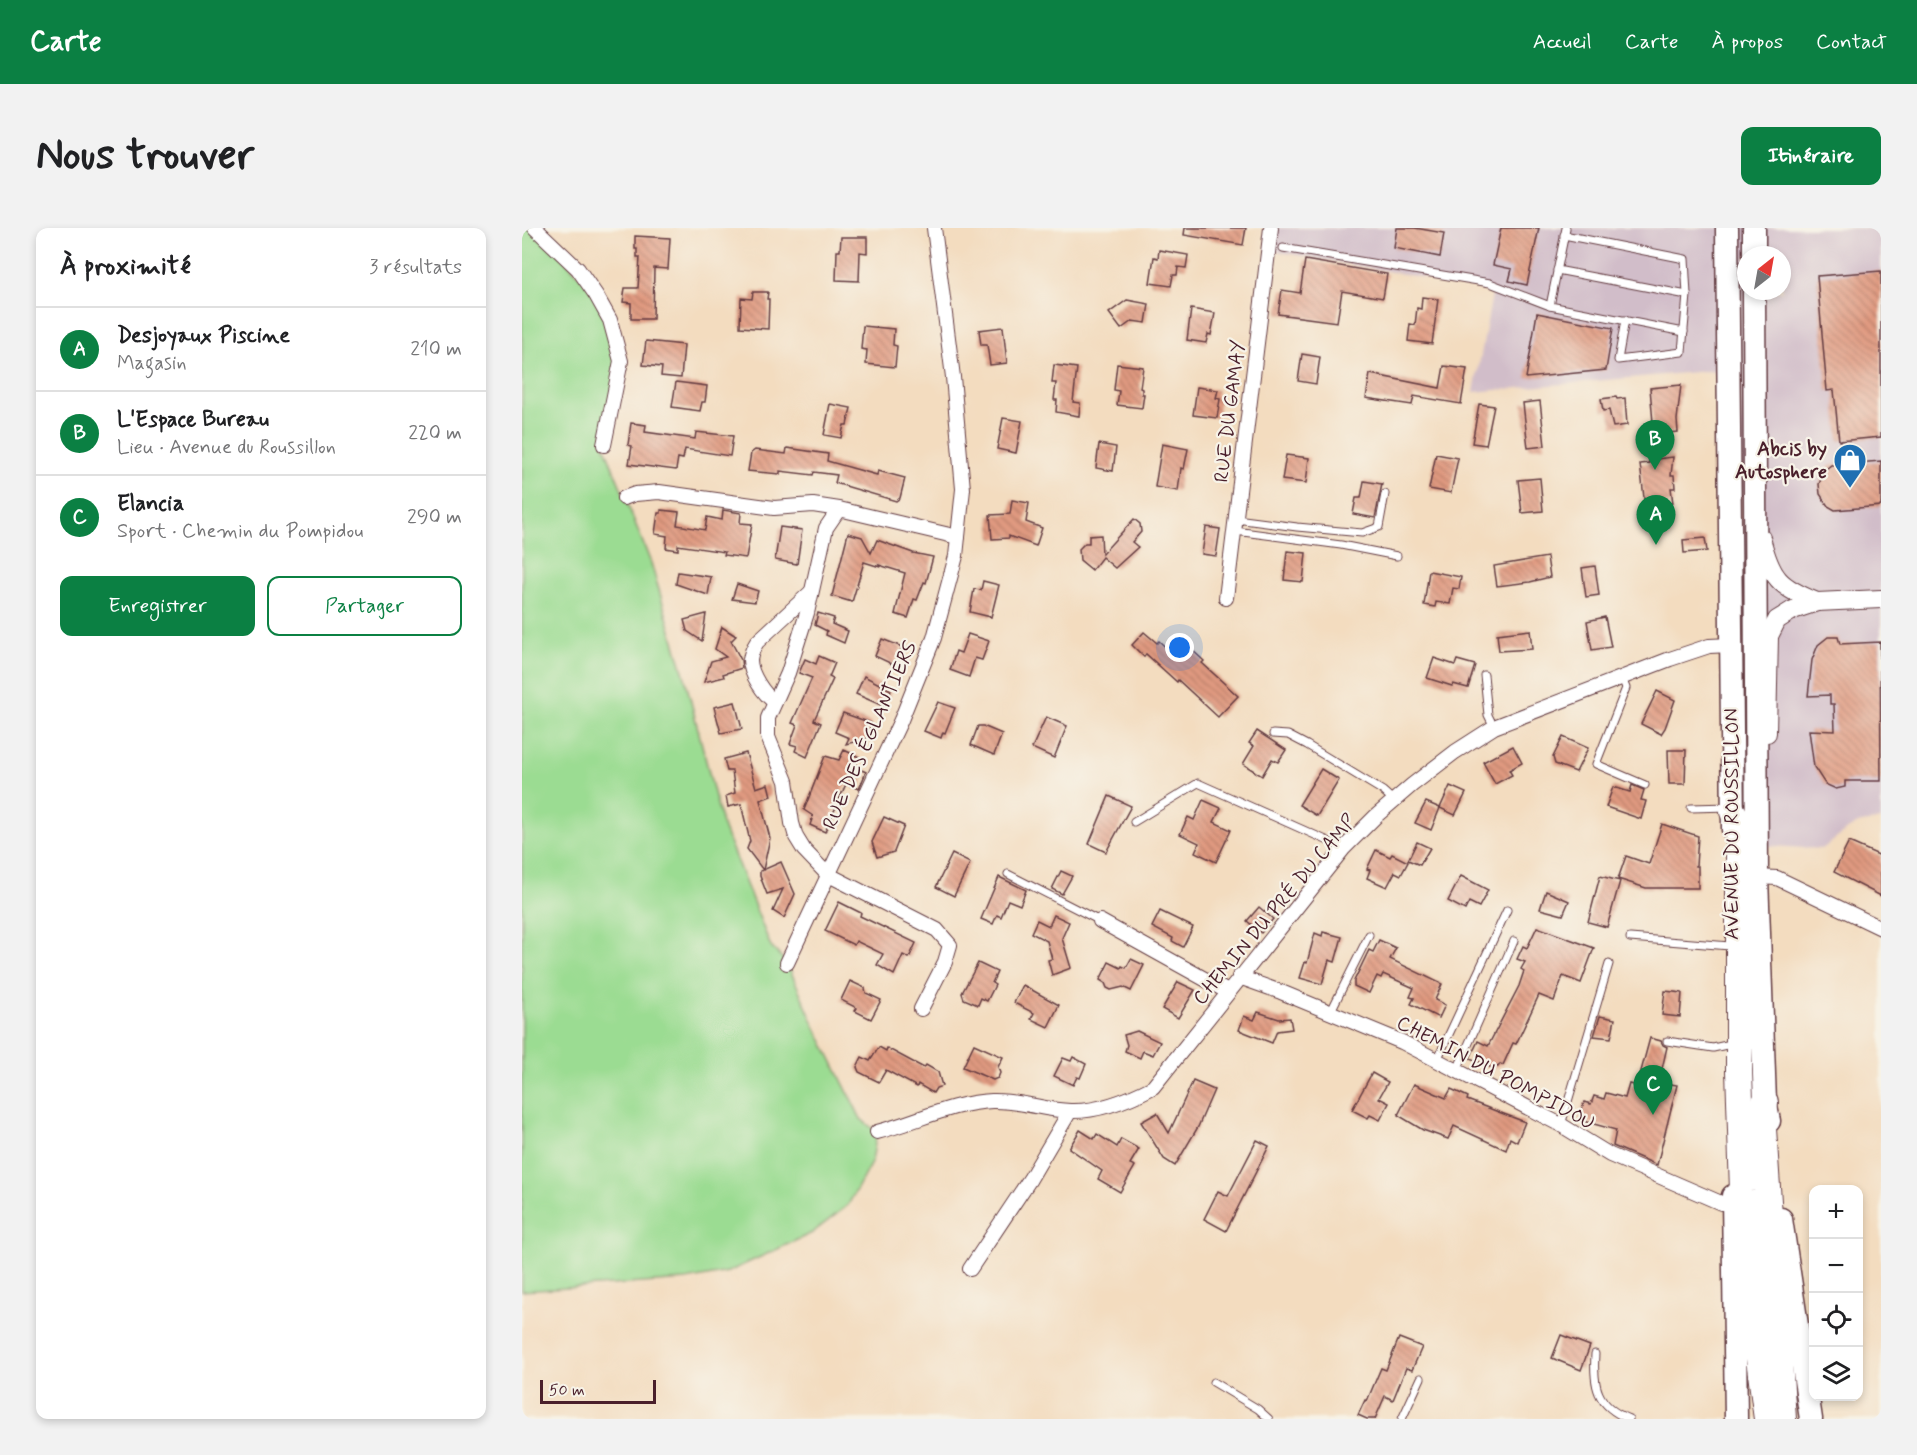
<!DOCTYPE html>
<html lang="fr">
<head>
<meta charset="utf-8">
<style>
	body { margin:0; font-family:Mynerve,sans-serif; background:#f2f2f2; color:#202124 }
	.controls { position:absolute; right:18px; bottom:18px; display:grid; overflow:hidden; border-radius:12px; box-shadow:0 3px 9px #0003 }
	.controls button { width:54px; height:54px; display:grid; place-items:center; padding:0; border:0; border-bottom:2px solid #e0e0e0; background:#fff; color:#202124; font:30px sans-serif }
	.compass { position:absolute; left:1215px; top:18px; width:54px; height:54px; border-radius:50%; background:#fff; box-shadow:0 3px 9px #0003; rotate:31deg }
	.scale { position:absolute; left:18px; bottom:15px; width:116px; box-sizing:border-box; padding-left:6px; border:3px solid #4a1f2b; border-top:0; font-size:16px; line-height:21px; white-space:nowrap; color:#4a1f2b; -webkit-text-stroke:4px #f7f3e8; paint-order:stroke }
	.you { position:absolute; left:658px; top:420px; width:21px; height:21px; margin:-15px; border:4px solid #fff; border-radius:50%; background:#1a73e8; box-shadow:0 0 0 9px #1a73e833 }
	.badge { display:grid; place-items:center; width:39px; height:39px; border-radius:50%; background:#0b8043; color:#fff; font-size:20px; font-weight:700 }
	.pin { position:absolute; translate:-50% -50px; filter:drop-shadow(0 2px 3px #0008) }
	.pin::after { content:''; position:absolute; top:32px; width:21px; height:18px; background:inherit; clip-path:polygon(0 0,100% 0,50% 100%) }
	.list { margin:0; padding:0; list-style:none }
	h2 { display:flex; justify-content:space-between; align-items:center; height:78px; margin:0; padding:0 24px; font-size:26px }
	h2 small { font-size:20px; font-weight:400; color:#757577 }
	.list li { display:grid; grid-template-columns:39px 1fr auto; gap:18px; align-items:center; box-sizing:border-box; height:84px; padding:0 24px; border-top:2px solid #e0e0e0 }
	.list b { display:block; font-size:22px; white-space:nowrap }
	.list p { margin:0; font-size:20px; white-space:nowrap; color:#757577 }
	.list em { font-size:20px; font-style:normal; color:#757577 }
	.actions { display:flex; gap:12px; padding:18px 24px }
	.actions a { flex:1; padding:14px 0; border:2px solid #0b8043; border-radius:12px; text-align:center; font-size:21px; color:#0b8043 }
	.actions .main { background:#0b8043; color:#fff }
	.icon { flex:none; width:33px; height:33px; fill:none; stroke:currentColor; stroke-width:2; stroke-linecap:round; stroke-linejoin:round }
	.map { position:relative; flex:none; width:1359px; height:1191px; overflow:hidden; border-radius:12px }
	header { display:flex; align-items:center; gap:36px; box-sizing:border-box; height:84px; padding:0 30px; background:#0b8043; color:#fff }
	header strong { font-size:28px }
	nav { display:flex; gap:33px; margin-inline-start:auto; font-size:21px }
	.intro { display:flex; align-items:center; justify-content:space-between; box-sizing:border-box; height:144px; padding:0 36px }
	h1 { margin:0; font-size:42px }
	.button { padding:15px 27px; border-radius:12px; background:#0b8043; color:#fff; font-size:21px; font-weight:700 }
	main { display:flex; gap:36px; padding:0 36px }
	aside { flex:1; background:#fff; border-radius:12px; box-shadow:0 3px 9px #0003 }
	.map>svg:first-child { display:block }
</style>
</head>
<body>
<header>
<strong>Carte</strong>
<nav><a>Accueil</a><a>Carte</a><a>À propos</a><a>Contact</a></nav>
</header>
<div class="intro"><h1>Nous trouver</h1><a class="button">Itinéraire</a></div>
<main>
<aside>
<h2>À proximité<small>3 résultats</small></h2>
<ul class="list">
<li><span class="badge">A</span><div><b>Desjoyaux Piscine</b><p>Magasin</p></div><em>210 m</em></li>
<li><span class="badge">B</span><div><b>L'Espace Bureau</b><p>Lieu · Avenue du Roussillon</p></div><em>220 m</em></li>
<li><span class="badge">C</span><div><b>Elancia</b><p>Sport · Chemin du Pompidou</p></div><em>290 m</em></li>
</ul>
<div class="actions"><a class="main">Enregistrer</a><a>Partager</a></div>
</aside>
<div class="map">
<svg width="1359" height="1191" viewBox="0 0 1359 1191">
	<defs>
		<pattern id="building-back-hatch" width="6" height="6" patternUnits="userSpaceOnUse" patternTransform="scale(1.5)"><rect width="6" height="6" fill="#e09a80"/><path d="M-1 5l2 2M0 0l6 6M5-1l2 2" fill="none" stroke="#b87d69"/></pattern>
	</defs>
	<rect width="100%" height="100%" fill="#f7f3e8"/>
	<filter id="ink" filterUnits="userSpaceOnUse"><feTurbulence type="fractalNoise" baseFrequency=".0167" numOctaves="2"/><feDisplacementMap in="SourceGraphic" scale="12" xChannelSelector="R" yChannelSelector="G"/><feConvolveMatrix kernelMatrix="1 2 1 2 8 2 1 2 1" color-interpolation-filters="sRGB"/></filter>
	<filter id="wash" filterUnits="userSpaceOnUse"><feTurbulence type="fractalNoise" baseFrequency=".008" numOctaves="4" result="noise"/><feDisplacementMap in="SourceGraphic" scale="24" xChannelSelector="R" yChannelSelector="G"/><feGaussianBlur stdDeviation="1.35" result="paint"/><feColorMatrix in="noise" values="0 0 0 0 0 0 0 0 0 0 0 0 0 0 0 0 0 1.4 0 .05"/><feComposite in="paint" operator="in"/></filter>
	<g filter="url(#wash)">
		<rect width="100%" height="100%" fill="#f3dcbf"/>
		<path fill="#d1bdc9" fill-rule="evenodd" d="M749,0H1359V592L1334,596L1300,621L1220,616L1222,376L1217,146L1185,143L952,164L971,62L747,22ZM1224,27H1260V63H1224Z"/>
		<path fill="#9bdc92" stroke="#727e5e" stroke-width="1.5" d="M0,0H13L74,66L99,133L82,217L129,335L163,450L200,596L249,719L265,735L291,794L339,891L355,904L350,933L326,977L290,1005L206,1044L164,1052L0,1063Z"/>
		<g id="blocks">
			<g fill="url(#building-back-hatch)">
				<path d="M663,0H724L721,17L662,7Z"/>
				<path d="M875,0H893L922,5L918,29L872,20Z"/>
				<path d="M979,0H1017L1005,57L987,53L990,41L971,37Z"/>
				<path d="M113,8L148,10L146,41L132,40L131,91H109V75L101,74L103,60H116L118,29H115V21H113Z"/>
				<path d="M319,9H345V25L338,24L337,53L314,52L315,23H318Z"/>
				<path d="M637,22L666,27L664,40L656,39L655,47H651L649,58L628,55L632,29L636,30Z"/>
				<path d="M783,32L865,46L861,70L820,63L815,94L756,86L760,62L778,65Z"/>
				<path d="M1359,43V209L1317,213L1312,162L1305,163L1295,48Z"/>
				<path d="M231,64H246L245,71H247L246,101L218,99L219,70L230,71Z"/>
				<path d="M900,69L916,71L910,116L886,113L888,96L893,97L895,80L899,81Z"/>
				<path d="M605,72L627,76L624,95L610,93L599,101L587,85Z"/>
				<path d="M669,81L693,85L689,107L686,106L684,115L665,112Z"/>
				<path d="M1015,85L1091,100L1084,142L1004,150Z"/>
				<path d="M341,98L372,101L371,117L375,118L373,139L344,136L345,122L339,121Z"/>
				<path d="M481,99L485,135L468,137L465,117H459L457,102Z"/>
				<path d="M124,113L162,117L159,150L139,148L140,139L121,137Z"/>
				<path d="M780,126L798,129L794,156L776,153Z"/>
				<path d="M595,136L621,139L618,160L620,161V166H622L620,180L595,177L597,163L592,162Z"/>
				<path d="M532,137L555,140L551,174L558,175L557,188L534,184L535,172H532L534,155H530Z"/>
				<path d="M922,138L945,141L939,176L892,168L890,177L844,170L848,146L918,160Z"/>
				<path d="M154,154L185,158L183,174H180L178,183L150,179Z"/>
				<path d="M1159,157L1155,192L1156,204L1132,206L1128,160Z"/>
				<path d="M675,159L696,162L694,170L698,171L695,190L671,187Z"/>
				<path d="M1094,169L1095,171L1103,170L1105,197L1091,199L1087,182L1081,183L1079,171Z"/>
				<path d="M1018,173L1023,218L1006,220L1001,175Z"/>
				<path d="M308,176L329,180L325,197H322L319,210L302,207Z"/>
				<path d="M957,176L972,178L964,217L950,215Z"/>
				<path d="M481,190L500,193L494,225L475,221Z"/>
				<path d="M109,195L124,197L123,204L173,211L174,204L211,208L208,228L163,221L161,231L156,230L154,242L107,236L110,218L106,217Z"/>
				<path d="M577,216L594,219L591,243L574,240Z"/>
				<path d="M640,216L666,221L662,241L659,240L656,263L633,259Z"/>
				<path d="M265,220L306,226L305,233L355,247L356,243L383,250L378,270L374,273L313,255L315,247L292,244L291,247L258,243V246L226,243L229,225L233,222L264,226Z"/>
				<path d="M914,226L936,230L929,265L907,261Z"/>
				<path d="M764,227L787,230L784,255L760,252Z"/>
				<path d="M1151,229L1149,247H1152L1153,260H1149L1151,275L1123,278L1118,236L1127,235V232Z"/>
				<path d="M1359,233V278L1313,282L1306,278L1298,266L1297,256L1303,242L1309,237Z"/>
				<path d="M1018,250L1021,283L1000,285L996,252Z"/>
				<path d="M842,253L860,256L853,290L831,286L834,270H839Z"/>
				<path d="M490,272L507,275L504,294L520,300L514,318L487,308V310L470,311L468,287L488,286Z"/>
				<path d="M139,282L157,284L155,297L183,302L185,289L200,292L201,282L219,285L218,295L230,296L224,330L202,327L203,324L156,317V322L144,320L145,308L133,306L136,285H139Z"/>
				<path d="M612,291L618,296L619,304L610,314L616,319L593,340L580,329L570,342L558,332L557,321L563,315H567V308L579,307L580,326Z"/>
				<path d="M258,299L280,302L275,336L253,332Z"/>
				<path d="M684,299L698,301L694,328L680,326Z"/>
				<path d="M326,305L340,309L349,325L355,312L391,325L411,329L404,355L402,354L395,372L392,371L386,390L373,386L383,345L357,337L358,339L342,334L330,374L310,368Z"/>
				<path d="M1183,310L1185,323L1162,325L1161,312Z"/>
				<path d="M765,323L784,325L781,354L762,352Z"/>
				<path d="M1025,329L1028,349L1008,354L975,358L972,338Z"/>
				<path d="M1073,338L1077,367L1064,369L1060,340Z"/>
				<path d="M907,343L939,349L937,361L931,360L928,376L914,374L913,379L902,377Z"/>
				<path d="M156,344L189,349L186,367L154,356Z"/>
				<path d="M461,353L477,357L469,389L448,384L452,361L459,362Z"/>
				<path d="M215,356L236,363L233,374L210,371Z"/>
				<path d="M296,385L312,390L310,396L326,403L322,415L304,407L305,403L293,397Z"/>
				<path d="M184,386L180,413L165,403L162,392Z"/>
				<path d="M1083,389L1089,419L1070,422L1065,393Z"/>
				<path d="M200,399L214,408L209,413L219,432L220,440L201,446L202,449L182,454L189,433L204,429L193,421Z"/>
				<path d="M1008,402L1010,421L977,423L975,406Z"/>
				<path d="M622,404L635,415L637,413L654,429L658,425L660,427L667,419L682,433L680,435L716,468L696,489L656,452L655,454L624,426L622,429L610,417Z"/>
				<path d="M446,406L467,413L460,432L453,430L447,449L428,442L434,423L439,425Z"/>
				<path d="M1306,409H1316L1318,416L1358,414L1359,553H1323V559L1314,561L1303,556L1292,539L1287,502L1313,503L1312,476H1308V467L1286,468L1290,432L1296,417Z"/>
				<path d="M360,411L380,419L372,437L353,428Z"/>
				<path d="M297,428L313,435L307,449L311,451L292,492L299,495L285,529L273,523L275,518L268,516L275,497L270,495L290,450L277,445L283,431L294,436Z"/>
				<path d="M912,430L933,437L935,432L953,437L946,460L931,456L930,458L905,450Z"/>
				<path d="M342,448L369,462L363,479L334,466Z"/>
				<path d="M1135,463L1153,472L1143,500L1139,506L1119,496Z"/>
				<path d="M213,474L220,501L199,505L192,479Z"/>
				<path d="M416,474L433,480L423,505L421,504L419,510L402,503Z"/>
				<path d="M321,485L349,495L345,511L324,516L327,510L313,504Z"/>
				<path d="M524,489L545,498L532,530L510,520Z"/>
				<path d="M456,498H461L480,506L472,527L449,517Z"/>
				<path d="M735,503L764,522L756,534L750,531L740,548L721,536L732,518L727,515Z"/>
				<path d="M1041,509L1066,520L1054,544L1033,536L1031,529Z"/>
				<path d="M991,518L1000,535L987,542L990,547L973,556L961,534Z"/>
				<path d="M322,522L337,529L333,539L344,544L337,561L324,556L303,604L288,597L291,588L282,582L303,528L317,532Z"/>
				<path d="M1146,522H1164L1163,556H1147Z"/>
				<path d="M224,525L234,560L246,556L249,568L238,572L248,610L241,642L259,634L273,666L262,690L251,683L261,661L245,666L238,648V643L241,642L225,621L228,613L219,576L206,579L204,568L213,565L210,543H205L202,531Z"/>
				<path d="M799,541L817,552L795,588L777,577Z"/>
				<path d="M1110,557L1122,562L1119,572L1124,573L1119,591L1084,579L1091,559L1108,564Z"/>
				<path d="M928,558L944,565L933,587L918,580Z"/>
				<path d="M587,568L609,578L584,624L567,616Z"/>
				<path d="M681,572L699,580L692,594L709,602L694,634L673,624L677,615L658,606L666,589L672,592Z"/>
				<path d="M904,574L918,580L909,602L893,595Z"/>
				<path d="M362,589L382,598L372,624L355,629L350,614Z"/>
				<path d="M1140,596L1176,608L1174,638H1176V660H1124L1096,651L1104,628L1127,636Z"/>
				<path d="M895,614L908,620L898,637L886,632Z"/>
				<path d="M1327,614L1359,628V668L1312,644Z"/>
				<path d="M854,622L868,629L870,626L886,634L879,647L873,644L865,659L845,650L848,642L845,641Z"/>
				<path d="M430,626L448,635L432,668L414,659Z"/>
				<path d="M539,643L550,648L540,666L530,661Z"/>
				<path d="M939,648L966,662L957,679L947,674L943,682L926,673Z"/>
				<path d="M1078,648L1098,653L1085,699L1066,694Z"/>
				<path d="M477,649L504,662L498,677L486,672L479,689L475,687L471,696L459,691Z"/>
				<path d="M1024,663L1047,673L1041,687L1018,681Z"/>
				<path d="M317,674L339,685L338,688L394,715L387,730L381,727L372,747L355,737L361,726L334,713L332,717L303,703Z"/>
				<path d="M737,679L751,691L739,705L725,693Z"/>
				<path d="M638,683L671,699L661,719L650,713L651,710L630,699Z"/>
				<path d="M532,687L547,694L540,710L549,740L530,747L526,732L530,731L525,713L509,705L515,692L527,698Z"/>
				<path d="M1015,699L1072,720L1059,755L1041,748L1032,773L1017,767L994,816L991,815L981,837L978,836L976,839L971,838L970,840L948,830L956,813L966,818L997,758L1002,743L999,741L1003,734L995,731L1001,718L1005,720Z"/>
				<path d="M801,704L820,709L813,734L807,732L800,756L778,750L783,734L785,735L793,705L800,708Z"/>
				<path d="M857,712L874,720L868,731L920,756L913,772L923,777L917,790L889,776L892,770L888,769L892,760L861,746L859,750L855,748L847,765L832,758V753L847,722L851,724Z"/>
				<path d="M609,731L622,737L609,763L601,759L589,762L585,760L583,755L578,752L587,734L599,740L600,738L604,740Z"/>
				<path d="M456,735L475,744L470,755L473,757L465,773L459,770L456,777L442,771L440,765Z"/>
				<path d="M328,753L343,760L344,765L359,772L349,791L333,783L335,780L319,772Z"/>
				<path d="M656,754L673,762L656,790L640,781Z"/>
				<path d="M501,757L537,777L526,799L509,791L512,785L492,775Z"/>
				<path d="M1143,763L1160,765L1158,789L1140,787Z"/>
				<path d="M736,784L757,791L768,790L770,801L755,803L750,815L717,802L722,788L732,792Z"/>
				<path d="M1078,788L1093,791L1089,810L1072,808Z"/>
				<path d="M615,803L638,814L631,827L621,823L618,830L603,823L605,817L602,807Z"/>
				<path d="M1128,810L1139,813L1141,817L1145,819L1137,854L1155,857L1135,937L1091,918L1094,902L1057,892L1062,874L1069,876L1072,868L1082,871L1084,865L1103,870L1107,856L1115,858Z"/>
				<path d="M452,816L481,829L476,839L478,845L476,850L471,852L441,839Z"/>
				<path d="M357,819L364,823L365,820L402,840L404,837L416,844L420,858L414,860L411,865L396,856L395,859L364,842L357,854L337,844L335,839L340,829L348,833Z"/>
				<path d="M551,829L564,836L558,850L555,849L551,857L532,848L541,830L549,833Z"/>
				<path d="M850,845L866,854L857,870L867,875L858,892L848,887L846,890L830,882Z"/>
				<path d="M671,853L692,862L676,899L653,938L642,931L619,894L635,885L647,905Z"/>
				<path d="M892,856L924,870L929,861L946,869L945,872L1003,894L995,914L988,910L984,922L932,898L926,911L901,902L876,887Z"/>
				<path d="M558,902L572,911L575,906L595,919L599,911L617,921L608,936L613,938L598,964L576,951L580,943L547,920Z"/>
				<path d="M735,912L747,918L704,1003L682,991L696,963L706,968Z"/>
				<path d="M1039,1107L1068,1118L1059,1142L1030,1130Z"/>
				<path d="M877,1110L900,1119L890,1142L884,1140L871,1172L863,1168L853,1191H845L836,1187L843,1172L845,1173L859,1140L864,1142Z"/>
			</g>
		</g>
	</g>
	<g filter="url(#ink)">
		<use href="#blocks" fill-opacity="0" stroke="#633b41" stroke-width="1.5"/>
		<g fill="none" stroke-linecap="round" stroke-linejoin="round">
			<g stroke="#633b41" stroke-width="9">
				<g id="service">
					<path d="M1042,7L1163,31L1165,67L1160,124L1096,132L1103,92"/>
					<path d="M761,20L968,55L1028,78L1162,104"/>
					<path d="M1035,42L1165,67"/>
					<path d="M1028,78L1044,0"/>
					<path d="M714,291L775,299L840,305L857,299L863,266"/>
					<path d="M713,303L819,317L875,328"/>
					<path d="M962,447L966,487L972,499"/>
					<path d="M1100,450L1104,460L1074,536L1123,557"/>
					<path d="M751,506L766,507L785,517L861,563L871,572"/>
					<path d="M1169,580L1208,579"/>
					<path d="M612,594L676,555L822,620"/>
					<path d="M486,646L578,693"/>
					<path d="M1108,710L1208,718"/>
					<path d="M808,785L847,707"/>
					<path d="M1145,813L1191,820L1209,816"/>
					<path d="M915,832L985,682"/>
					<path d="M935,842L992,713"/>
					<path d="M1039,897L1087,736"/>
					<path d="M1073,1126C1071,1157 1074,1178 1107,1191"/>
					<path d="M691,1154L736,1181L747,1191"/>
					<path d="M880,1191L899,1150"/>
				</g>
			</g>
			<g stroke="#633b41" stroke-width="16">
				<g id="minor">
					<path d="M13,0L56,41L74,67L88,92L99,133L82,217"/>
					<path d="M102,270L113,266L137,264L252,280L291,277L317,281"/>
					<path d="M704,370L749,0"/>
					<path d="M253,474C242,467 228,446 228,432C229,425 231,420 235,414L289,364"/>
					<path d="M1235,649L1255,650L1359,700"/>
					<path d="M578,693L706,764"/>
					<path d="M265,735L379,492L412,410L434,328L441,261L431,149L412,0"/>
					<path d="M717,749L759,764L880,814L1039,897L1088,927L1199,975H1211"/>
					<path d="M399,781L423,734L428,717L415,702L305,646L282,622L274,609L270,595L264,553L246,509V490L266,445L285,385L304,300L317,281L436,309"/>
					<path d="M355,904C395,894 428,875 470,873C497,872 522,882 548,883C576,884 606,872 631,859L822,620L854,588L890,557L933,524L972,499L1148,431L1187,418L1209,417"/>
					<path d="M448,1041L508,951L548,883"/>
				</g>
			</g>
			<g stroke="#633b41" stroke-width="20">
				<g id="tertiary">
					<path d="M1239,310C1249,350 1257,359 1295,374"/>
					<path d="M1245,505L1247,408L1255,392L1271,382L1295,374L1359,371"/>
				</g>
			</g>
			<g stroke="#633b41" stroke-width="25">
				<g id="primary">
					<path d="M1205,0L1211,602"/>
					<path d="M1232,0V27"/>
					<path d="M1232,63L1235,649L1243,874L1247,893"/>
					<path d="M1211,968L1214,1191"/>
					<path d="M1259,991L1289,1191"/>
				</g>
			</g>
			<g stroke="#633b41" stroke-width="28">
				<g id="motorway">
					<path d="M1211,584L1217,595V842L1221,963L1232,1092L1245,1191"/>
					<path d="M1243,874L1241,901L1261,1191"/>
				</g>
			</g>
			<use href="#service" stroke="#fff" stroke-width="7"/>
			<use href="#minor" stroke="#fff" stroke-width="14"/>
			<use href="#tertiary" stroke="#fff" stroke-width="18"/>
			<use href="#primary" stroke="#fff" stroke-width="22"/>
			<use href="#motorway" stroke="#fff" stroke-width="26"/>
		</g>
	</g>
	<defs>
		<g id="shop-pin" transform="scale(1.725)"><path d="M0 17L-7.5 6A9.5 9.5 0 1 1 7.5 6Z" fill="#1f6fb2" stroke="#f7f3e8"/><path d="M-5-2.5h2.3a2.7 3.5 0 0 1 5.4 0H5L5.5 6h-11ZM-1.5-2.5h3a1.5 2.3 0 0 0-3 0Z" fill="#fff"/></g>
	</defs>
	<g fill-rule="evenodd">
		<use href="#shop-pin" x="1328" y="232"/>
	</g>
	<g text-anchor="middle" stroke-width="4.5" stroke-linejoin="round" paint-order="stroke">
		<g font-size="20" fill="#4a1f2b" stroke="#f7f3e8">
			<text transform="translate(707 183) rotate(-83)" y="7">RUE DU GAMAY</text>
			<text transform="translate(347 507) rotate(-66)" y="7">RUE DES ÉGLANTIERS</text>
			<text transform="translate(1209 596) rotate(-90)" y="7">AVENUE DU ROUSSILLON</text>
			<text transform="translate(752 681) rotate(-50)" y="7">CHEMIN DU PRÉ DU CAMP</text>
			<text transform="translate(974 844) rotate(28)" y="7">CHEMIN DU POMPIDOU</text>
		</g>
		<g font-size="20" font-weight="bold" fill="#4a1f2b" stroke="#f7f3e8" text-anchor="end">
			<text x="1305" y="227">Abcis by<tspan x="1305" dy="23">Autosphere</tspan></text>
		</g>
	</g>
</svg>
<div class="controls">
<button>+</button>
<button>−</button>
<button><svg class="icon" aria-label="locate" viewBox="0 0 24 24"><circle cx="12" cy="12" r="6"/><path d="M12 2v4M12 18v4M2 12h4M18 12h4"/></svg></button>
<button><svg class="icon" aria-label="layers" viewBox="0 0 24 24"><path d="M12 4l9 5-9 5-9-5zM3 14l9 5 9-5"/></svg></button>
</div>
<svg class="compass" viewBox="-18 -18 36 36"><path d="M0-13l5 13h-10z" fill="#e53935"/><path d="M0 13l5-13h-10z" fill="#757577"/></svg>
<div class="scale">50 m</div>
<div class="you"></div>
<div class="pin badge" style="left:1134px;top:317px">A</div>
<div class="pin badge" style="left:1133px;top:242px">B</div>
<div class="pin badge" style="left:1131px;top:887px">C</div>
</div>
</main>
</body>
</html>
